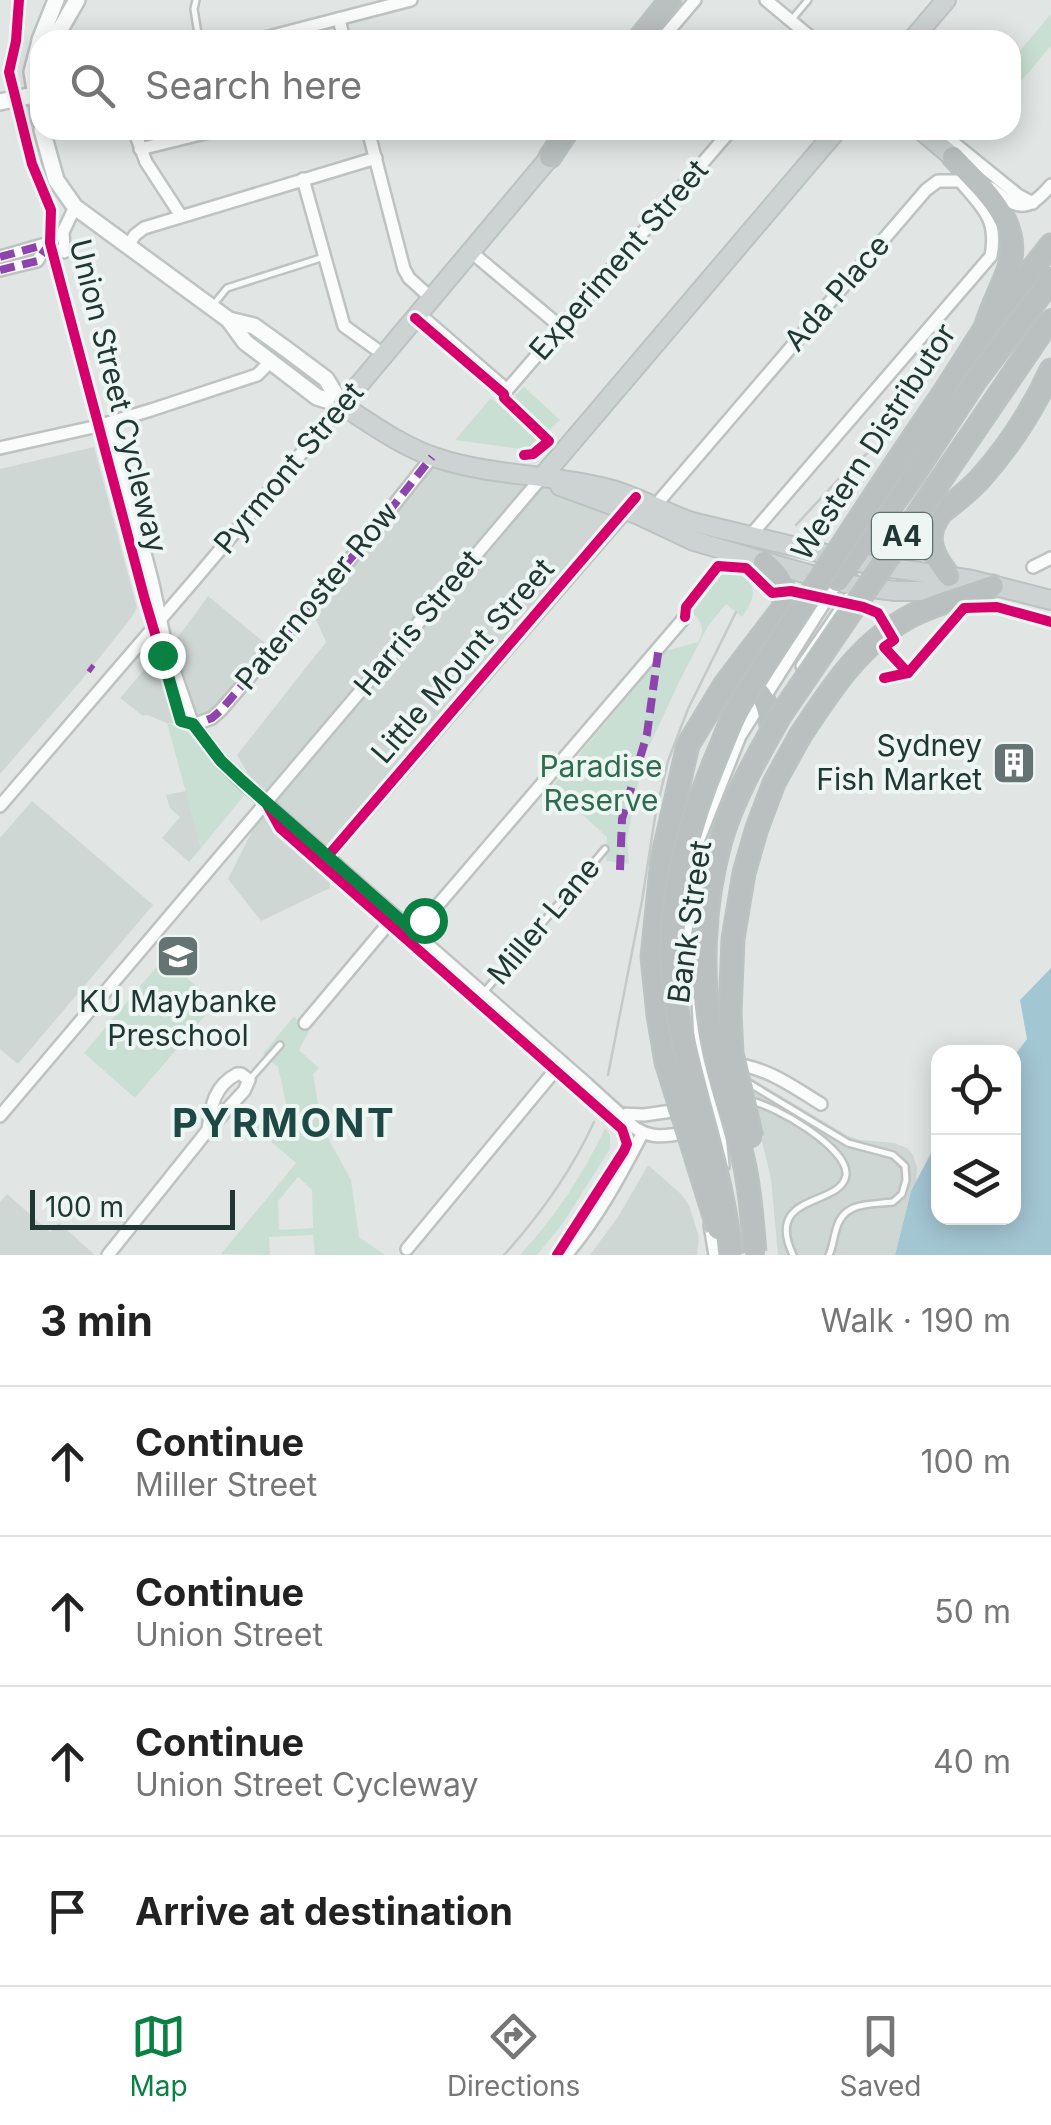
<!DOCTYPE html>
<html lang="en">
<head>
<meta charset="utf-8">
<style>
	body { margin:0; font-family:Inter,sans-serif; background:#f6f6f6; color:#222 }
	.controls { position:absolute; right:30px; bottom:30px; display:grid; overflow:hidden; border-radius:20px; box-shadow:0 5px 25px #0003 }
	.controls button { width:90px; height:90px; display:grid; place-items:center; padding:0; border:0; border-bottom:2px solid #e0e0e0; background:#fff; color:#222; font:50px sans-serif }
	.scale { position:absolute; left:30px; bottom:25px; width:205px; box-sizing:border-box; padding-left:10px; border:5px solid #203734; border-top:0; font-size:28px; line-height:35px; white-space:nowrap; color:#203734; -webkit-text-stroke:8px #eef6f3; paint-order:stroke }
	.stop { position:absolute; width:30px; height:30px; margin:-22px; border:8px solid #0b8043; border-radius:50%; background:#fff }
	.stop.end { background:#0b8043; border-color:#fff; box-shadow:0 2px 10px #0008 }
	.list { margin:0; padding:0; list-style:none }
	h2 { display:flex; justify-content:space-between; align-items:center; height:130px; margin:0; padding:0 40px; font-size:42px }
	h2 small { font-size:32px; font-weight:400; color:#767676 }
	.list li { display:grid; grid-template-columns:65px 1fr auto; gap:30px; align-items:center; box-sizing:border-box; height:150px; padding:0 40px; border-top:2px solid #e0e0e0 }
	.list b { display:block; font-size:38px; white-space:nowrap }
	.list p { margin:0; font-size:32px; white-space:nowrap; color:#767676 }
	.list em { font-size:32px; font-style:normal; color:#767676 }
	.icon { flex:none; width:55px; height:55px; fill:none; stroke:currentColor; stroke-width:2; stroke-linecap:round; stroke-linejoin:round }
	.map { position:relative; flex:none; width:1051px; height:1255px; overflow:hidden }
	.search { position:absolute; background:#fff; box-shadow:0 5px 25px #0003; left:30px; right:30px; top:30px; height:110px; display:flex; align-items:center; gap:25px; box-sizing:border-box; padding:0 35px; border-radius:30px; color:#767676; font-size:38px }
	.sheet { height:730px; background:#fff }
	nav { display:flex; justify-content:space-around; align-items:center; box-sizing:border-box; height:140px; border-top:2px solid #e0e0e0; background:#fff; font-size:28px; color:#767676 }
	nav a { display:grid; justify-items:center; gap:5px }
	nav .on { color:#0b8043 }
	.map>svg:first-child { display:block }
</style>
</head>
<body>
<div class="map">
<svg width="1051" height="1255" viewBox="0 0 1051 1255">
	<rect width="100%" height="100%" fill="#e1e6e4"/>
	<g fill="#ced7d4">
		<path d="M94,447L137,608L131,618L85,676L0,774V469Z"/>
		<path d="M432,457L542,477L626,511L328,857L330,888L261,921L228,879L266,803L237,755L326,642L314,615L364,543Z"/>
		<path d="M208,596L266,644L261,662L217,714L193,725L167,723L147,715L143,716L120,698L150,663L179,636Z"/>
		<path d="M186,791L201,848L189,862L162,838L180,817L170,808L166,795Z"/>
		<path d="M32,801L153,905L18,1064L0,1049V838Z"/>
		<path d="M746,1075L848,1136L860,1140L894,1143L907,1148L913,1155L917,1168L916,1182L911,1191L895,1255H778L771,1179Z"/>
		<path d="M648,1165L681,1194L689,1205L699,1237L697,1255H590L618,1217Z"/>
		<path d="M7,1194L50,1232L59,1223L95,1255H0V1202Z"/>
	</g>
	<g fill="#cadfd3" fill-rule="evenodd">
		<path d="M1051,14V46L1011,93V61Z"/>
		<path d="M524,387L560,420L547,432L512,399Z"/>
		<path d="M491,398L540,438L528,450L455,440Z"/>
		<path d="M720,569L738,570L747,574C757,592 753,601 742,617L726,604L708,626L680,680L643,759L627,839L629,864L606,861L607,837L552,787L665,651L698,642C707,628 700,619 688,608Z"/>
		<path d="M167,723L207,737L256,781L201,848Z"/>
		<path d="M164,958L216,1003L135,1098L84,1053Z"/>
		<path d="M294,1016L309,1031L299,1050L319,1068L313,1074L322,1127L351,1180L359,1237L385,1255H315L313,1235L269,1237L270,1255L221,1254L296,1163L239,1114L243,1106L285,1140L297,1134L290,1122L278,1067L263,1054ZM298,1177L312,1190L313,1228L279,1230L278,1201Z"/>
		<path d="M605,1128L610,1135V1149L563,1223L537,1255H520C555,1217 583,1175 605,1128Z"/>
	</g>
	<path fill="#a3c6d3" d="M1051,968V1255H895L911,1191L938,1140V1218H1014V1056L1027,1039L1020,1000Z"/>
	<g fill="none" stroke-linecap="round" stroke-linejoin="round">
		<g stroke="#bec3c1" stroke-width="10">
			<g id="lane">
				<path d="M196,0L194,9L199,40"/>
				<path d="M793,18L808,0"/>
				<path d="M214,304L227,288L324,257"/>
				<path d="M485,991L605,849"/>
				<path d="M251,1078L280,1045"/>
				<path d="M747,1082L848,1143L893,1155L905,1166L906,1180L902,1194L893,1202C869,1205 843,1201 836,1230C833,1239 833,1247 829,1255"/>
				<path d="M750,1101C773,1104 849,1148 846,1175C842,1207 763,1192 793,1255"/>
			</g>
		</g>
		<g stroke="#bec3c1" stroke-width="16">
			<g id="street">
				<path d="M766,0L814,40"/>
				<path d="M339,19L344,40"/>
				<path d="M257,40L411,0"/>
				<path d="M661,40L695,0"/>
				<path d="M9,72L16,41L19,0"/>
				<path d="M134,130L146,162L181,216"/>
				<path d="M368,130L404,269L409,278L431,298"/>
				<path d="M938,130L1018,195L1033,203"/>
				<path d="M140,149L217,130"/>
				<path d="M303,179L344,326L383,354"/>
				<path d="M991,188C1018,210 1027,213 1051,185"/>
				<path d="M127,247L135,235L144,228L376,158"/>
				<path d="M470,251L562,328"/>
				<path d="M64,252L63,232L75,207"/>
				<path d="M0,257L63,239"/>
				<path d="M0,270L37,261L50,243"/>
				<path d="M418,313L507,390L731,130"/>
				<path d="M111,422L153,584L167,650L193,725L221,761L241,781L587,1084"/>
				<path d="M0,448L98,426L151,410L257,375L271,361"/>
				<path d="M654,507L926,190L938,181H960C983,208 998,219 991,256L750,536"/>
				<path d="M1033,567L1051,558"/>
				<path d="M802,666L848,599"/>
				<path d="M193,725L212,718L221,710L364,543L432,457"/>
				<path d="M0,806L197,577L342,405"/>
				<path d="M327,857L628,509"/>
				<path d="M414,933L685,617"/>
				<path d="M681,970L697,844L740,736L838,581"/>
				<path d="M698,1002L701,1055L719,1126L723,1166"/>
				<path d="M305,1023L394,917"/>
				<path d="M731,1064C765,1066 792,1086 821,1104"/>
				<path d="M620,1114C643,1141 661,1138 693,1131"/>
				<path d="M620,1114L644,1115L686,1109"/>
				<path d="M0,1116L542,477"/>
				<path d="M710,1225L715,1255"/>
				<path d="M407,1249L562,1062"/>
				<path d="M108,1255L208,1130L244,1091L249,1080L241,1074H237C214,1086 211,1106 208,1130"/>
				<path d="M566,1255C597,1219 620,1176 642,1134"/>
			</g>
		</g>
		<g stroke="#bdc4c2" stroke-width="20">
			<g id="secondary">
				<path d="M40,40L56,0"/>
				<path d="M54,40L77,0"/>
				<path d="M40,41L32,72L40,121"/>
				<path d="M0,102L34,95"/>
				<path d="M42,130L56,180L75,207L229,320L245,342L317,397L342,405"/>
				<path d="M229,320L254,326L286,349L326,379L342,405"/>
			</g>
		</g>
		<g stroke="#bbc3c1" stroke-width="22">
			<g id="primary">
				<path d="M912,40L946,0"/>
				<path d="M921,130L953,157"/>
				<path d="M550,157L342,405C371,424 403,447 437,458C491,476 550,474 605,488C636,495 662,512 692,522L872,565L972,580L1051,600"/>
				<path d="M542,477L837,130"/>
				<path d="M560,486L639,515L694,541L804,573L857,586L895,591H935L972,588"/>
			</g>
		</g>
		<g stroke="#bbc3c1" stroke-width="25">
			<g id="highway">
				<path d="M638,40L670,0"/>
				<path d="M550,157L568,130"/>
				<path d="M953,157C981,187 1025,223 1008,270C1001,289 991,307 985,328"/>
				<path d="M943,394L985,328L1051,245"/>
				<path d="M939,516C923,538 934,557 949,576"/>
				<path d="M900,544C926,523 956,504 979,480C1008,448 1033,409 1051,370"/>
				<path d="M838,581L913,476"/>
				<path d="M736,682C761,689 766,697 770,722"/>
				<path d="M800,736C831,689 860,643 911,616C936,603 966,596 993,586"/>
				<path d="M666,1062L658,1015L652,957L662,859L688,745L725,684L783,608C788,587 780,575 764,562"/>
			</g>
		</g>
		<use href="#lane" stroke="#fafbfb" stroke-width="5"/>
		<use href="#street" stroke="#fafbfb" stroke-width="11"/>
		<use href="#secondary" stroke="#fafbfb" stroke-width="15"/>
		<use href="#primary" stroke="#ccd3d2" stroke-width="18"/>
		<use href="#highway" stroke="#b9c0bf" stroke-width="20"/>
		<g stroke="#c5c9c8" stroke-width="2.5">
			<path d="M796,525L846,471L898,428"/>
			<path d="M608,1075L642,901L656,811L668,761L688,709L736,612"/>
			<path d="M504,1255C541,1214 571,1172 594,1122"/>
		</g>
		<g stroke="#bec3c1" stroke-width="16" stroke-linecap="butt">
			<path id="street-bridge" d="M587,1084L620,1114"/>
		</g>
		<g stroke="#bbc3c1" stroke-width="25" stroke-linecap="butt">
			<g id="highway-bridge">
				<path d="M913,476L976,380L1046,287L1051,277"/>
				<path d="M666,1062L718,1229"/>
				<path d="M752,1138L732,1053L730,1013L733,939L744,873L757,828L774,783L800,736"/>
				<path d="M755,1252C752,1219 750,1186 742,1154C734,1117 720,1081 713,1044C700,978 703,904 721,840C734,796 758,755 780,716L1051,318"/>
				<path d="M731,1255C722,1156 678,1065 672,966C668,893 690,819 718,753C724,739 729,724 736,711C758,672 785,634 809,596C853,528 897,460 943,394"/>
			</g>
		</g>
		<use href="#street-bridge" stroke="#fafbfb" stroke-width="11"/>
		<use href="#highway-bridge" stroke="#b9c0bf" stroke-width="20"/>
		<g stroke="#8e44ad" stroke-width="8" stroke-dasharray="15 8" stroke-linecap="butt">
			<path d="M0,257L58,241"/>
			<path d="M0,270L37,261L50,243"/>
			<path d="M89,667L93,670"/>
			<path d="M198,731L193,725L212,718L221,710L364,543L432,457"/>
			<path d="M620,870L622,819L647,734L659,646"/>
		</g>
		<g stroke="#eef6f3" stroke-width="16">
			<g id="cycleway">
				<path d="M19,0L16,41L9,72L32,164L51,210L50,243L145,600L181,721L193,725L221,761L266,803L280,828L622,1129L627,1144L624,1151L557,1255"/>
				<path d="M415,318L504,394V398L549,441L533,454L524,455"/>
				<path d="M685,617L686,607L718,566L746,568L772,593L791,591L863,607L878,613L894,640L884,647L908,673"/>
				<path d="M884,678L908,673L964,608L997,607L1051,622"/>
				<path d="M327,857L636,497"/>
			</g>
		</g>
		<use href="#cycleway" stroke="#d6006c" stroke-width="10"/>
	</g>
	<g fill="none" stroke-linecap="round" stroke-linejoin="round">
		<path stroke="#0b8043" stroke-width="12" d="M162,655L181,721L193,724L221,761L241,780L414,932L424,920"/>
	</g>
	<defs>
		<g id="building-square" transform="scale(2.25)"><rect x="-9" y="-9" width="18" height="18" rx="4" fill="#647472" stroke="#eef6f3"/><path d="M-4-6H4V6H1V3H-1V6H-4ZM-2.5-4.3h1.7v1.8h-1.7ZM.8-4.3h1.7v1.8H.8ZM-2.5-1h1.7V.8h-1.7ZM.8-1h1.7V.8H.8Z" fill="#fff"/></g>
		<g id="school-square" transform="scale(2.25)"><rect x="-9" y="-9" width="18" height="18" rx="4" fill="#647472" stroke="#eef6f3"/><path d="M0-5L7-2L0 1L-7-2ZM-4 1L0 2.5L4 1V4Q0 6-4 4Z" fill="#fff"/></g>
	</defs>
	<g fill-rule="evenodd">
		<use href="#building-square" x="1014" y="763"/>
		<use href="#school-square" x="178" y="956"/>
	</g>
	<g text-anchor="middle" stroke-width="8" stroke-linejoin="round" paint-order="stroke">
		<rect fill="#eef6f3" stroke="#5e706d" stroke-width="2.5" x="872" y="513" width="60" height="46" rx="8"/>
		<g font-size="28" font-weight="bold" fill="#203734">
			<text x="902" y="546">A4</text>
		</g>
		<g font-size="30" fill="#203734" stroke="#eef6f3">
			<text transform="translate(619 260) rotate(-49)" y="10">Experiment Street</text>
			<text transform="translate(837 293) rotate(-49)" y="10">Ada Place</text>
			<text transform="translate(118 396) rotate(76)" y="10">Union Street Cycleway</text>
			<text transform="translate(874 442) rotate(-57)" y="10">Western Distributor</text>
			<text transform="translate(289 468) rotate(-50)" y="10">Pyrmont Street</text>
			<text transform="translate(317 596) rotate(-50)" y="10">Paternoster Row</text>
			<text transform="translate(418 623) rotate(-50)" y="10">Harris Street</text>
			<text transform="translate(463 661) rotate(-49)" y="10">Little Mount Street</text>
			<text transform="translate(544 921) rotate(-50)" y="10">Miller Lane</text>
			<text transform="translate(690 922) rotate(-82)" y="10">Bank Street</text>
		</g>
		<g font-size="30" fill="#203734" stroke="#eef6f3" text-anchor="end">
			<text x="982" y="756">Sydney<tspan x="982" dy="34">Fish Market</tspan></text>
			<text x="178" y="1012" text-anchor="middle">KU Maybanke<tspan x="178" dy="34">Preschool</tspan></text>
		</g>
		<g font-size="30" fill="#2d6c4d" stroke="#eef6f3">
			<text x="601" y="777">Paradise<tspan x="601" dy="34">Reserve</tspan></text>
		</g>
		<g font-size="40" font-weight="bold" letter-spacing="2.5" fill="#1e4843" stroke="#eef6f3">
			<text x="284" y="1137">PYRMONT</text>
		</g>
	</g>
</svg>
<div class="controls">
<button><svg class="icon" aria-label="locate" viewBox="0 0 24 24"><circle cx="12" cy="12" r="6"/><path d="M12 2v4M12 18v4M2 12h4M18 12h4"/></svg></button>
<button><svg class="icon" aria-label="layers" viewBox="0 0 24 24"><path d="M12 4l9 5-9 5-9-5zM3 14l9 5 9-5"/></svg></button>
</div>
<div class="scale">100 m</div>
<div class="stop" style="left:424px;top:920px"></div>
<div class="stop end" style="left:162px;top:655px"></div>
<div class="search"><svg class="icon" aria-label="search" viewBox="0 0 24 24"><circle cx="10" cy="10" r="6"/><path d="M15 15l6 6"/></svg>Search here</div>
</div>
<section class="sheet">
<h2>3 min<small>Walk · 190 m</small></h2>
<ul class="list">
<li><svg class="icon" aria-label="ahead" viewBox="0 0 24 24"><path d="M12 20V5M6 11l6-6 6 6"/></svg><div><b>Continue</b><p>Miller Street</p></div><em>100 m</em></li>
<li><svg class="icon" aria-label="ahead" viewBox="0 0 24 24"><path d="M12 20V5M6 11l6-6 6 6"/></svg><div><b>Continue</b><p>Union Street</p></div><em>50 m</em></li>
<li><svg class="icon" aria-label="ahead" viewBox="0 0 24 24"><path d="M12 20V5M6 11l6-6 6 6"/></svg><div><b>Continue</b><p>Union Street Cycleway</p></div><em>40 m</em></li>
<li><svg class="icon" aria-label="arrive" viewBox="0 0 24 24"><path d="M6 21V4h12l-3 4 3 4H6"/></svg><div><b>Arrive at destination</b></div></li>
</ul>
</section>
<nav>
<a class="on"><svg class="icon" aria-label="map" viewBox="0 0 24 24"><path d="M3 6l6-2 6 2 6-2v14l-6 2-6-2-6 2zM9 4v14M15 6v14"/></svg>Map</a>
<a><svg class="icon" aria-label="directions" viewBox="0 0 24 24"><path d="M12 3l9 9-9 9-9-9zM9 14v-3h6M13 9l2 2-2 2"/></svg>Directions</a>
<a><svg class="icon" aria-label="saved" viewBox="0 0 24 24"><path d="M7 4h10v16l-5-4-5 4z"/></svg>Saved</a>
</nav>
</body>
</html>
